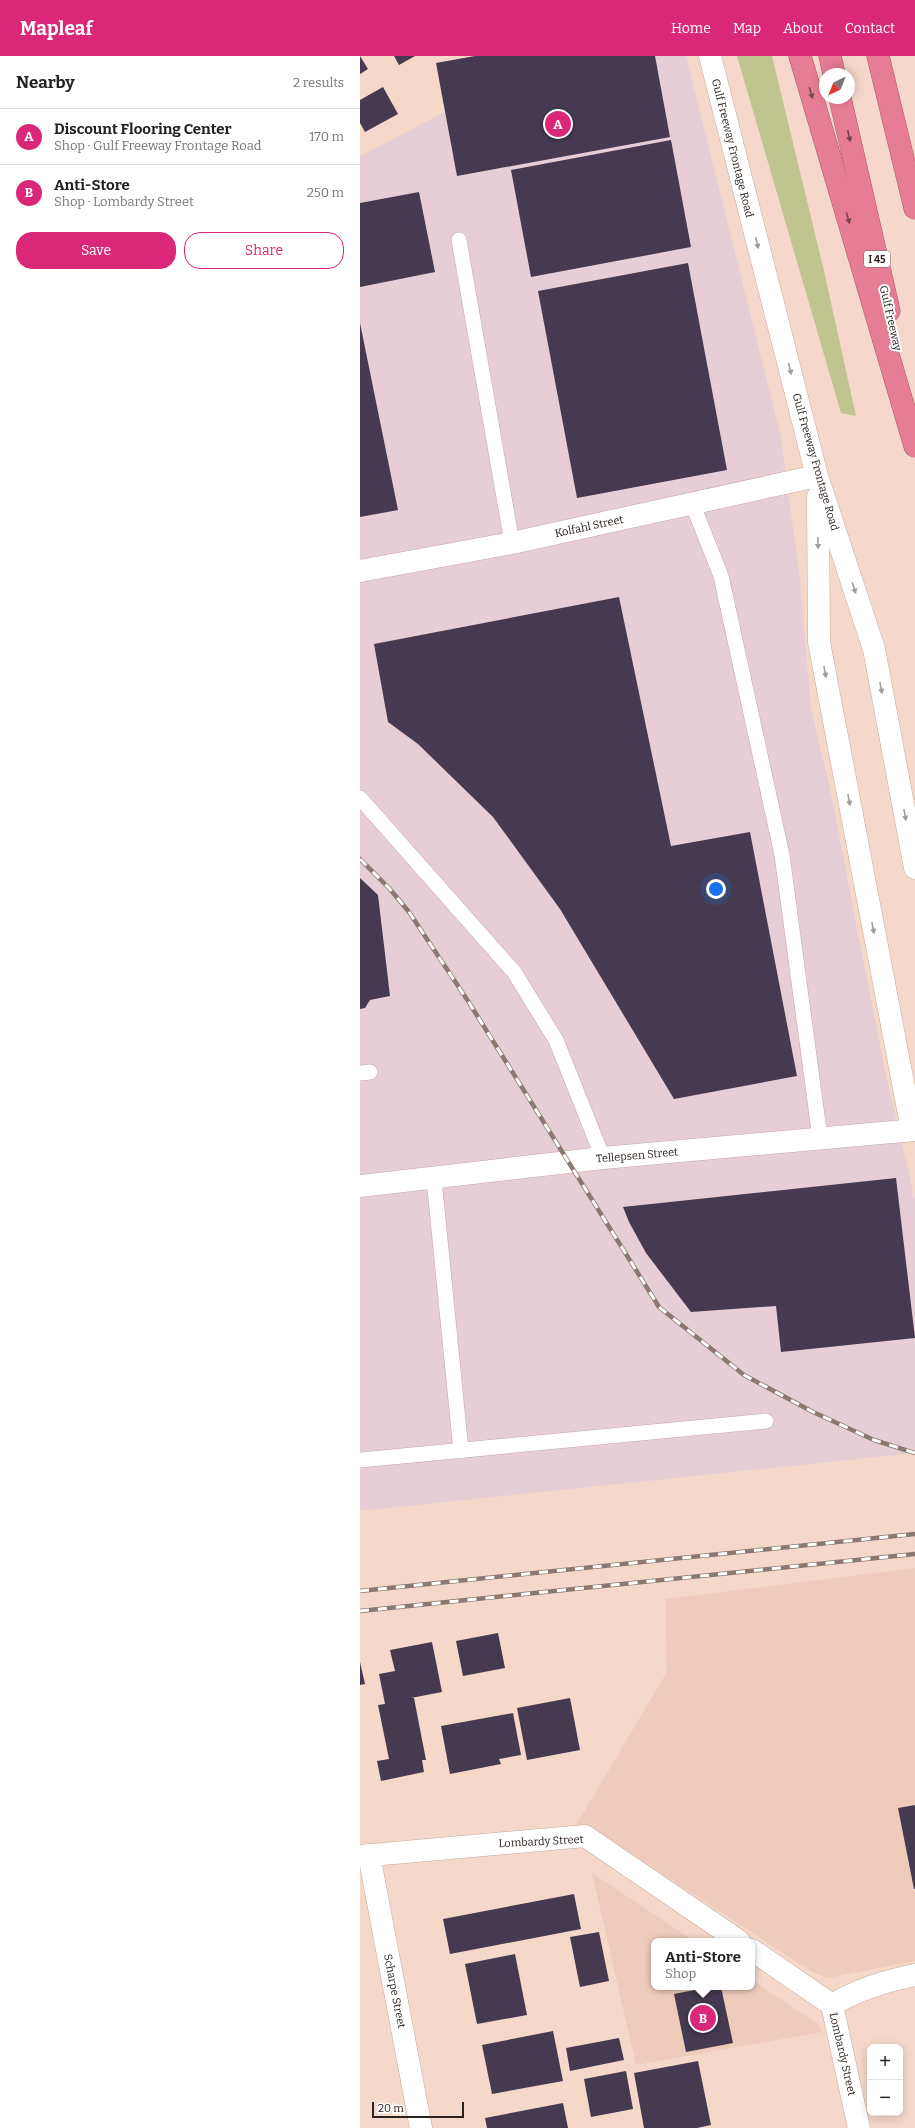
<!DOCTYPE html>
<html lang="en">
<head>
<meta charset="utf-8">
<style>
	body { margin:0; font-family:Bitter,serif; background:#f6f6f6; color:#222 }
	.controls { position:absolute; right:12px; bottom:12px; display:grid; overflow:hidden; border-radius:8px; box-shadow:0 2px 10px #0003 }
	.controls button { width:36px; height:36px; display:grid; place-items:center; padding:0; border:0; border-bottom:1px solid #e0e0e0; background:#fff; color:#222; font:20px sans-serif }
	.compass { position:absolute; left:459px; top:12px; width:36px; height:36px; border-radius:50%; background:#fff; box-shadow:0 2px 10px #0003; rotate:223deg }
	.scale { position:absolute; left:12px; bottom:10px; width:92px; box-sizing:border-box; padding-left:4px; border:2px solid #2d221d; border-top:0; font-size:11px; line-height:14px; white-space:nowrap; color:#2d221d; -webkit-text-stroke:3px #fff; paint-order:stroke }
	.you { position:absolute; left:356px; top:833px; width:14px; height:14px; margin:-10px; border:3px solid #fff; border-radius:50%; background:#1a73e8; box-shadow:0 0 0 6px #1a73e833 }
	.badge { display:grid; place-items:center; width:26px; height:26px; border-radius:50%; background:#db2777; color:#fff; font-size:13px; font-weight:700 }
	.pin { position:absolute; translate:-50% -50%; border:2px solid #fff; box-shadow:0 1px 4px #0006 }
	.popup { position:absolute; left:291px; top:1882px; width:104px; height:52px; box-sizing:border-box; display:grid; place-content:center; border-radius:8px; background:#fff; filter:drop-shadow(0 1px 3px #0005); font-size:13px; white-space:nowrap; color:#767676 }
	.popup b { font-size:15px; color:#222 }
	.popup::after { content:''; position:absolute; left:50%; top:100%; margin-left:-8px; border:8px solid transparent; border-top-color:#fff }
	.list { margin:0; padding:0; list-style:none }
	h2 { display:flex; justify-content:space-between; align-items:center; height:52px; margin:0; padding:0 16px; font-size:17px }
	h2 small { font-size:13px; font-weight:400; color:#767676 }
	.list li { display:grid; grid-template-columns:26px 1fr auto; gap:12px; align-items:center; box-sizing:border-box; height:56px; padding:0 16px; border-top:1px solid #e0e0e0 }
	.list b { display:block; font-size:15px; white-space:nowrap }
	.list p { margin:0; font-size:13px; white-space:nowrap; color:#767676 }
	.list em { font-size:13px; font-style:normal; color:#767676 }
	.actions { display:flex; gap:8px; padding:12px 16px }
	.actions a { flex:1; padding:9px 0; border:1px solid #db2777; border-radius:16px; text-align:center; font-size:14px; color:#db2777 }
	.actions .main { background:#db2777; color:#fff }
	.map { position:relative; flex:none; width:555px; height:2072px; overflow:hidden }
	header { display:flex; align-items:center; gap:24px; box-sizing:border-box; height:56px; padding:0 20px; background:#db2777; color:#fff }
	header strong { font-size:19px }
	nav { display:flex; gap:22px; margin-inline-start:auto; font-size:14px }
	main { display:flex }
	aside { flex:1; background:#fff }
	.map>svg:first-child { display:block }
</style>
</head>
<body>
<header>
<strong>Mapleaf</strong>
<nav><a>Home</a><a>Map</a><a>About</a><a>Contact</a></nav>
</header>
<main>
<aside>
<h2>Nearby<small>2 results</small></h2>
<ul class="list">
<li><span class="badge">A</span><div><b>Discount Flooring Center</b><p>Shop · Gulf Freeway Frontage Road</p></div><em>170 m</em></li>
<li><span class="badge">B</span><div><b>Anti-Store</b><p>Shop · Lombardy Street</p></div><em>250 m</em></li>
</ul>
<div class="actions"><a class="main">Save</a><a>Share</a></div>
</aside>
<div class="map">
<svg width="555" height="2072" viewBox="0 0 555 2072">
	<rect width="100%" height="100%" fill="#f6d8cb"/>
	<g fill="#efcbbb">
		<path d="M555,1512V1905L468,1922L452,1916L234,1773L216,1769L307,1616L305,1543Z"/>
		<path d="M232,1817L334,1885H294V1931H392V1924L458,1968L462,1976L276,2009Z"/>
	</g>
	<path fill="#e7cdd5" d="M115,0H326L421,382L440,523L451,653L470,733L524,1010L555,1144V1397L0,1455V100L85,56L76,7Z"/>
	<path fill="#bfc491" d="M377,0H412L464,215L496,360L481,357Z"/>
	<g fill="#453a4f">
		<path d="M0,0L8,13L0,18Z"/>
		<path d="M34,0H55L39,9Z"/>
		<path d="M115,0H295L310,81L97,120L76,7Z"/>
		<path d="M23,31L38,58L5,76L0,67V44Z"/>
		<path d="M311,84L331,191L171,221L151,114Z"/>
		<path d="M59,136L75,216L0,231V147Z"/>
		<path d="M328,207L367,414L217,442L178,235Z"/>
		<path d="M0,267L38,454L0,461Z"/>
		<path d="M259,541L311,790L390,776L437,1020L314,1043L200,853L133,761L58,688L28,666L14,588Z"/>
		<path d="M0,822L18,839L30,940L10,944L5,952L0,953Z"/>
		<path d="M536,1122L555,1282L421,1296L416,1250L331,1256L286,1197L269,1166L263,1151Z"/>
		<path d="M138,1577L145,1612L103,1620L96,1585Z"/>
		<path d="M72,1586L82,1636L51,1642H54L66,1704H62L64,1716L21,1725L17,1705L29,1703L18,1649L25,1648L19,1618L35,1615L30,1594Z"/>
		<path d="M0,1606L5,1628L0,1629Z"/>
		<path d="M210,1642L220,1694L167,1704L157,1652Z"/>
		<path d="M153,1657L161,1699L139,1703L141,1708L90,1718L81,1670Z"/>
		<path d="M555,1749V1833H554L538,1752Z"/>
		<path d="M214,1838L221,1873L90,1898L83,1863Z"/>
		<path d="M239,1876L249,1925L220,1931L210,1881Z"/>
		<path d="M155,1898L167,1959L117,1968L105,1908Z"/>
		<path d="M350,1931H361L373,1987L326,1996L314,1938Z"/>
		<path d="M193,1975L203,2025L132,2038L122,1989Z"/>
		<path d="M259,1982L264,2004L210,2015L206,1992Z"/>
		<path d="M338,2005L351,2069L337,2072H284L274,2017Z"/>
		<path d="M266,2015L273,2053L231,2061L224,2023Z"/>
		<path d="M203,2047L208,2072H127L125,2062Z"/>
	</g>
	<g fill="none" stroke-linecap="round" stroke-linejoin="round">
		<g stroke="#c6a99d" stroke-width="16">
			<g id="service">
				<path d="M99,184L152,487"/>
				<path d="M332,447L361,520L422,799L460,1082"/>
				<path d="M0,742L154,916L196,984L243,1102"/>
				<path d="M0,1017L10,1016"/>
				<path d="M74,1123L101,1395"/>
				<path d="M0,1404L406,1365"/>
			</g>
		</g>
		<g stroke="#c6a99d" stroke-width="23">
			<g id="minor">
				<path d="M0,515L152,487L457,420"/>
				<path d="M9,1799L61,2072"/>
				<path d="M0,1800L225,1780L379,1885"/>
				<path d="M392,1894L472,1949L499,2072"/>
				<path d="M472,1949C498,1933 525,1925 555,1919"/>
			</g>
		</g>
		<g stroke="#c6a99d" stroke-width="23">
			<path id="tertiary" d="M0,1130L243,1102L555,1074"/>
		</g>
		<g stroke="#c6a99d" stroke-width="23">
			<g id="secondary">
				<path d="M350,0L457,420L514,593L555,812"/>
				<path d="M458,441L459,586L552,1074"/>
			</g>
		</g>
		<g stroke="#a65c6b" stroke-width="23">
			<g id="motorway">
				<path d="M440,0L555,390"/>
				<path d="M470,0L474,18"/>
				<path d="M518,0L555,152"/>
				<path d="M480,42L529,255"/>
			</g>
		</g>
		<use href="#service" stroke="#fff" stroke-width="15"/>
		<use href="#minor" stroke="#fff" stroke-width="22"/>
		<use href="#tertiary" stroke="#fff" stroke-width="22"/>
		<use href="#secondary" stroke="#fff" stroke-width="22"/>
		<use href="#motorway" stroke="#e77c95" stroke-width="22"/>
		<g stroke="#8c786f" stroke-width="4.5">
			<g id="rail">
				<path d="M0,803L29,832L49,856L108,945L299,1251L384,1319L453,1356L514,1384L555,1397"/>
				<path d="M0,1535L555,1478"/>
				<path d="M0,1555L555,1498"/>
			</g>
		</g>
		<use href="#rail" stroke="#fff" stroke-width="3" stroke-dasharray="9" stroke-linecap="butt"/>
	</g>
	<defs><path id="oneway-solid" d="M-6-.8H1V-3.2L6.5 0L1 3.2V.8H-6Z"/></defs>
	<g fill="#77464d">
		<use href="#oneway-solid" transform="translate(451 37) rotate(74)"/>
		<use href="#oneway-solid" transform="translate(489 80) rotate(77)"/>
		<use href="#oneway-solid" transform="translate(488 162) rotate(74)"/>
	</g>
	<g fill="#a09c99">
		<use href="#oneway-solid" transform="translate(397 187) rotate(76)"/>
		<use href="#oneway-solid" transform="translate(430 313) rotate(75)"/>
		<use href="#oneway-solid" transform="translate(458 487) rotate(89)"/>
		<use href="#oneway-solid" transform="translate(494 532) rotate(72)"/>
		<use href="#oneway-solid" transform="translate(465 616) rotate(79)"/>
		<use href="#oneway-solid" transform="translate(521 632) rotate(79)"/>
		<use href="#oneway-solid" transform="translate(489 744) rotate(79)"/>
		<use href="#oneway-solid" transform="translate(545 759) rotate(79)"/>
		<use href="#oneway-solid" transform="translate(513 872) rotate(79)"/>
	</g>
	<g text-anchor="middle" stroke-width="4" stroke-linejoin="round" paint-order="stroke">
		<rect fill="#fff" stroke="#6c6461" stroke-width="1" x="504" y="195" width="26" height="16" rx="3"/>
		<g font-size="10" font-weight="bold" fill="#2d221d">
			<text x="517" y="207">I 45</text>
		</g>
		<g font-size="11" fill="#2d221d" stroke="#fff">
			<text transform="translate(373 92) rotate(76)" y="4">Gulf Freeway Frontage Road</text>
			<text transform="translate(531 262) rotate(77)" y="4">Gulf Freeway</text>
			<text transform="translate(456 406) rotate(74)" y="4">Gulf Freeway Frontage Road</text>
			<text transform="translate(229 470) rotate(-12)" y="4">Kolfahl Street</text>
			<text transform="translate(277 1099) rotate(-5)" y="4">Tellepsen Street</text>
			<text transform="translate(181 1785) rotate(-3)" y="4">Lombardy Street</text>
			<text transform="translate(35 1935) rotate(79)" y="4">Scharpe Street</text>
			<text transform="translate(483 1998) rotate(77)" y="4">Lombardy Street</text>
		</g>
	</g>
</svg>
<div class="controls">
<button>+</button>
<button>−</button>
</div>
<svg class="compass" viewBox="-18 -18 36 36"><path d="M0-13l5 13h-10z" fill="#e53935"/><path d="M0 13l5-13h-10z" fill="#767676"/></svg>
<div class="scale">20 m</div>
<div class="you"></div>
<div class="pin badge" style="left:198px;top:68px">A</div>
<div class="pin badge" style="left:343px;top:1962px">B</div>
<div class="popup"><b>Anti-Store</b>Shop</div>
</div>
</main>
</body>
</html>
